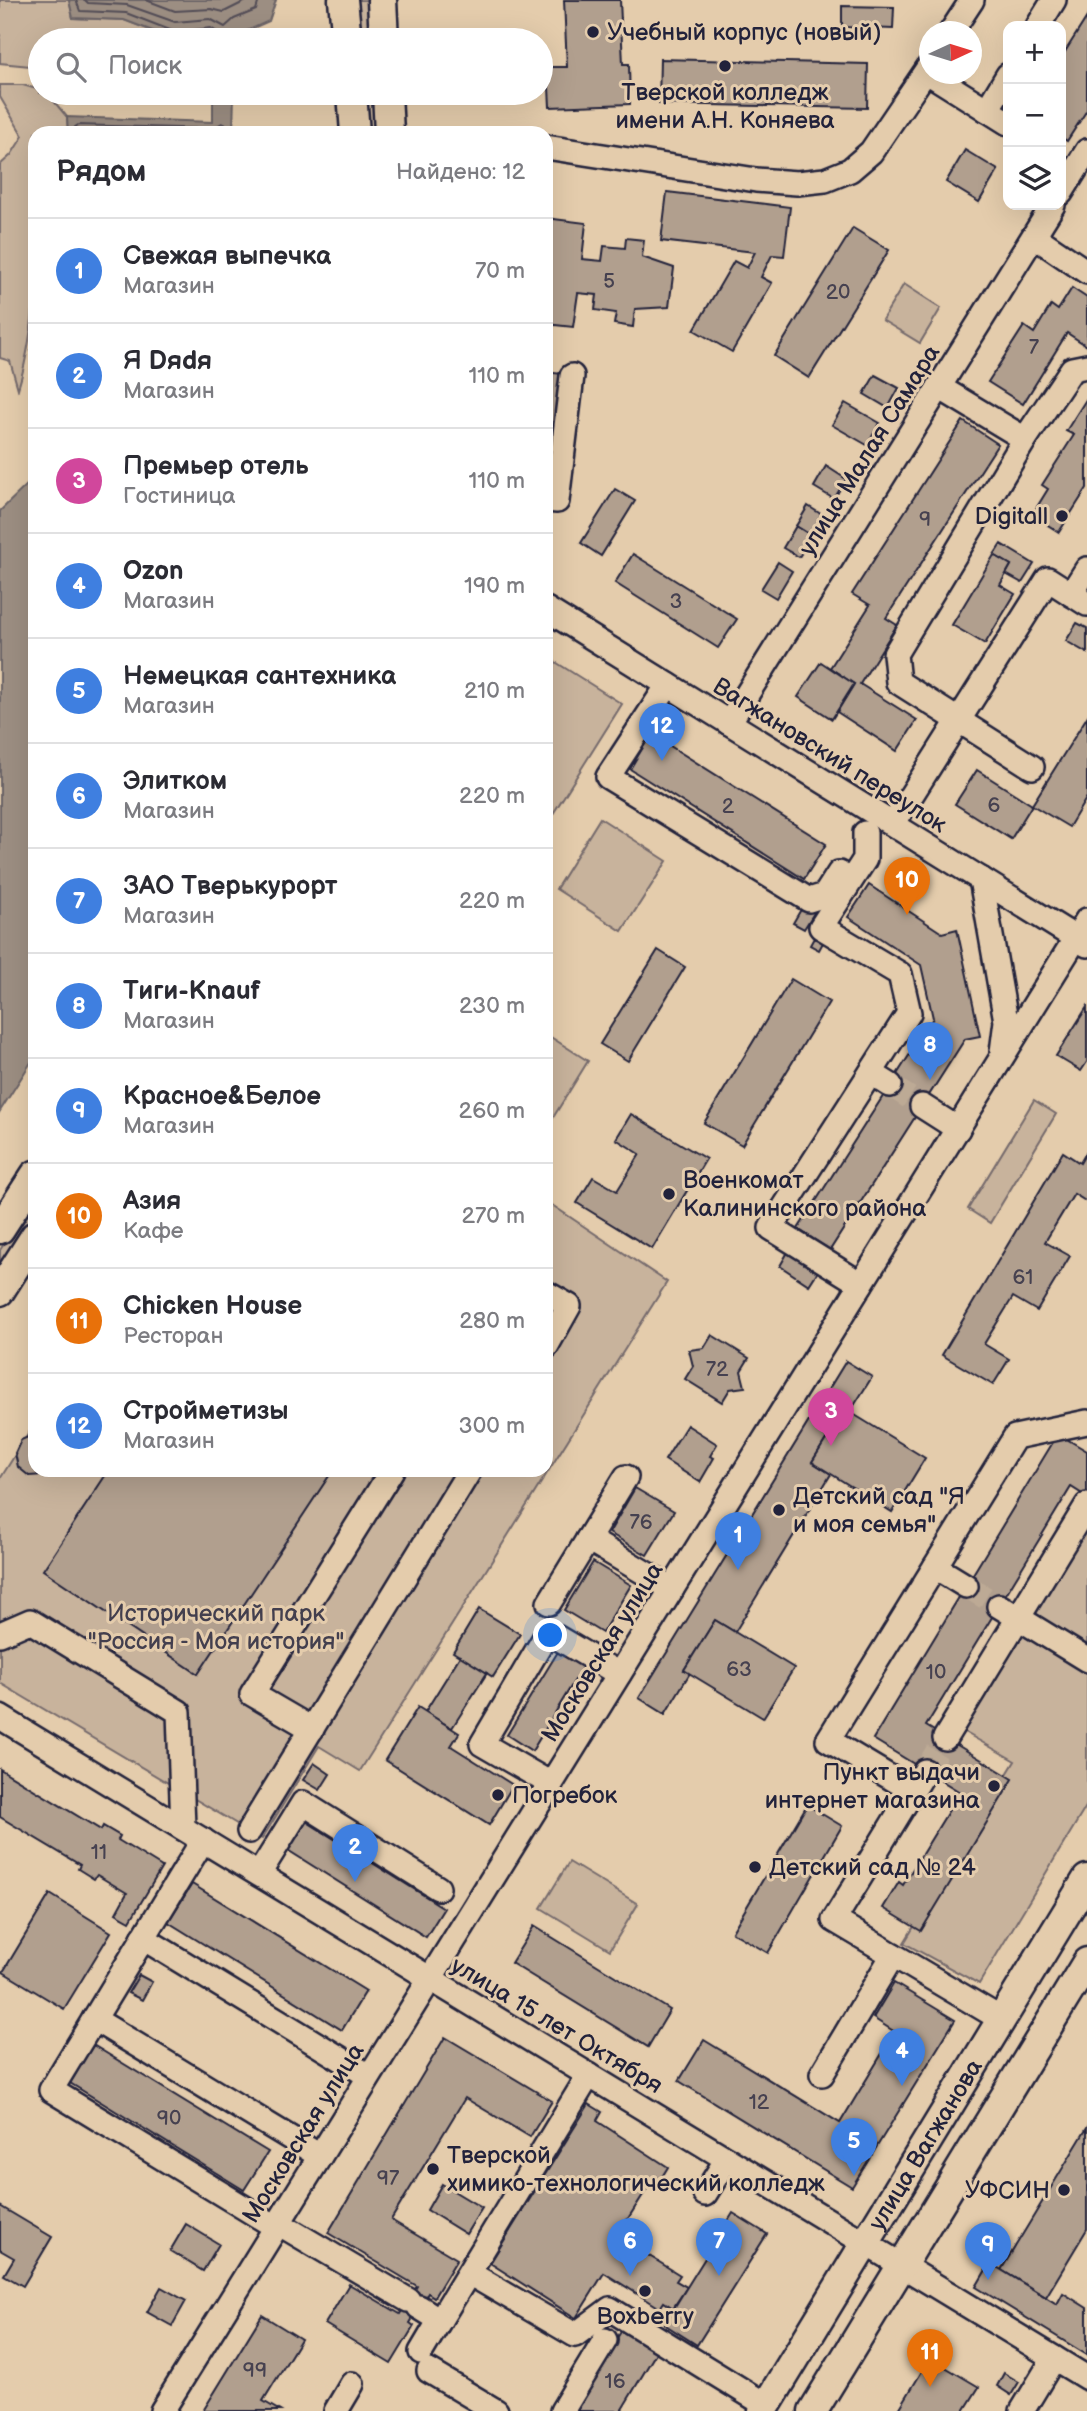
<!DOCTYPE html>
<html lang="ru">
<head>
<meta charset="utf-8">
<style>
	body { margin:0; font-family:"Balsamiq Sans",sans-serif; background:#f7f7f7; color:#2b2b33 }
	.controls { position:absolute; right:21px; top:21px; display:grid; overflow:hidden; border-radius:14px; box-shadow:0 7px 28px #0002 }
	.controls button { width:63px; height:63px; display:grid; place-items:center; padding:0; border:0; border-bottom:2px solid #e1e1e2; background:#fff; color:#2b2b33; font:35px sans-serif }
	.compass { position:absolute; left:919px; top:21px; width:63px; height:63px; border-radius:50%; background:#fff; box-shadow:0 7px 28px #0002; rotate:86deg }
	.you { position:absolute; left:551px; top:1636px; width:24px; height:24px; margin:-18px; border:5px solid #fff; border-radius:50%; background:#1a73e8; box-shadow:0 0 0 10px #1a73e833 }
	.badge { display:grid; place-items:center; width:46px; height:46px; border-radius:50%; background:#0b8043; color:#fff; font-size:23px; font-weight:700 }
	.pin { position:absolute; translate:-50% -58px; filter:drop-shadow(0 2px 4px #0008) }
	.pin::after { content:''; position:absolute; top:37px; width:24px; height:21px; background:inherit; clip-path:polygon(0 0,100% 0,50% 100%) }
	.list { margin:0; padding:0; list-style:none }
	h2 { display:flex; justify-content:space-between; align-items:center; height:91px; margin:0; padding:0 28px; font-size:30px }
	h2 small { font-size:23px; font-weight:400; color:#7c7c81 }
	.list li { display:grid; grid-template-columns:46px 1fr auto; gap:21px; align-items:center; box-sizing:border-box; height:105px; padding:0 28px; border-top:2px solid #e1e1e2 }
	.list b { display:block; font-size:26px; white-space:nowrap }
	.list p { margin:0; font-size:23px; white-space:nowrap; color:#7c7c81 }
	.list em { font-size:23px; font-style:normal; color:#7c7c81 }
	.icon { flex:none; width:38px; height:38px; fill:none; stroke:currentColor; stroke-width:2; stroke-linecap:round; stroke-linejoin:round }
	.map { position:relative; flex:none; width:1087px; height:2411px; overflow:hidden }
	.search { position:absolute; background:#fff; box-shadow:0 7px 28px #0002; left:28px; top:28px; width:525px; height:77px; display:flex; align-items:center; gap:18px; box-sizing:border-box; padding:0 24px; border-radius:38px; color:#7c7c81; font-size:26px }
	.panel { position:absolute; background:#fff; box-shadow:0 7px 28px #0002; left:28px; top:126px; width:525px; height:1351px; border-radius:21px }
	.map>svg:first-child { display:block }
</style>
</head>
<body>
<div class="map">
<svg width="1087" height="2411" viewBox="0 0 1087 2411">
	<rect width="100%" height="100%" fill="#e4ccac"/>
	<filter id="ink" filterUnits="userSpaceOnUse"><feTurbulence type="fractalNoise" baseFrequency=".0143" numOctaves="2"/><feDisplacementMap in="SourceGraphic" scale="14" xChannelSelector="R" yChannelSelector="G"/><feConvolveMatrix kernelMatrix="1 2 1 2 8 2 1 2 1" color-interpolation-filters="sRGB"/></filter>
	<g filter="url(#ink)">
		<g fill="#c8b39c" stroke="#756a6c" stroke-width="2">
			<path d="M0,0H69L73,18L124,20L171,38L211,35V40H40V67L0,63Z"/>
			<path d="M357,0H367L370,40H361Z"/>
			<path d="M0,85H23L40,90V93H47L67,117L68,133H35C35,217 43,307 18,389L10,361L0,358V165L11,155L23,136L0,97Z"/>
			<path d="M904,284L941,308L920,343L882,320Z"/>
			<path d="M546,656L622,704L546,825Z"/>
			<path d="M600,818L667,861L622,931L556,889Z"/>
			<path d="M546,1034L588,1061L546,1129Z"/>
			<path d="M1034,1100L1056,1114L990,1223L968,1209Z"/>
			<path d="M35,1197V1212L0,1267V1250Z"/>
			<path d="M546,1201L667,1282L360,1771L319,1746L262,1839L0,1683V1479L35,1423V1470H546Z"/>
			<path d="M1087,1504V1805L979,1984L904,1943L1015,1761L950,1724Z"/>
			<path d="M569,1862L638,1904L610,1950L541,1908Z"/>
		</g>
		<g fill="#9c8e82" stroke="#6b6366" stroke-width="2">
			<path d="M69,0H276L269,21L242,33L241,40H211L210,35L171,38L124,20L73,18Z"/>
			<path d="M213,93H234L233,133H68L67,117L213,122Z"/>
			<path d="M35,477V1056L0,1111V511Z"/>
		</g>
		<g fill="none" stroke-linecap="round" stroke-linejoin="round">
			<g stroke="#534d57" stroke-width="2">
				<path d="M76,0L80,11L126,13L175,32L211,28L217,32L218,40"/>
				<path d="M85,0L88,3L127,5L175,22L210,19L225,27L234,19L256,10L259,0"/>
				<path d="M146,0L175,11L211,9L224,12L248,0"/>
				<path d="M75,133V127L78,125L212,129L222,123L226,125V133"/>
			</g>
		</g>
		<g fill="#b19f8e" stroke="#22223b" stroke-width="2">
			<path d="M564,0H620L623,64H629L630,104L550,107L548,67H567Z"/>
			<path d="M842,6L894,7L893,29L842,27Z"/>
			<path d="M1087,17V110L1067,141L1061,137V58Z"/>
			<path d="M660,59L868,64L867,108L659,104Z"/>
			<path d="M965,150L998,170L979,202L946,182Z"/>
			<path d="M667,192L790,207L784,256L772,255L761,277L772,283L732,352L694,330L734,261L747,268L755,252L661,241Z"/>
			<path d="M546,218L586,223L582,259L602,261L604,246L625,248L626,238L644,240L642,257L674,268L669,307L635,309L633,327L614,324L616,313L595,310L597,295L578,293L573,327L546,324Z"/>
			<path d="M853,228L889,250L809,378L774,356Z"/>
			<path d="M1072,288L1087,298V346L1067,333L1023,404L988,382L1024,326L1034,333L1051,305L1058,310Z"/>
			<path d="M546,372L562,374L549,488L546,487Z"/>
			<path d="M875,375L899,388L888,408L864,394Z"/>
			<path d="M1087,398V488L1059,532L1032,515L1048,489L1042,485L1074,435L1066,431Z"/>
			<path d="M845,403L880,423L867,445L832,425Z"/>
			<path d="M963,421L998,444L886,618L897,625L860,684L917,720L897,751L837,712L854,684L830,668L870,605L852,594Z"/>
			<path d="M826,466L846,479L834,499L814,487Z"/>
			<path d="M615,489L635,501L601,556L581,543Z"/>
			<path d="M808,506L824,516L812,536L796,526Z"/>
			<path d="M796,526L812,536L799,557L783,548Z"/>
			<path d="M1001,544L1034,564L1022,583L1006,574L1011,565L994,555Z"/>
			<path d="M633,554L737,619L718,648L615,583Z"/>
			<path d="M994,555L1011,565L1000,585L1015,594L985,644L952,625Z"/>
			<path d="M778,562L792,571L776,598L761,589Z"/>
			<path d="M1077,623L1087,628V653L1066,641Z"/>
			<path d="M821,662L854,684L832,719L798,697Z"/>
			<path d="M1087,717V797L1069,827L1032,805Z"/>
			<path d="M651,734L826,844L804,879L630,769Z"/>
			<path d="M977,770L1032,805L1011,839L955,804Z"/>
			<path d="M869,885L942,933L957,929L980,1036L965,1039L830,1250L798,1229L933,1018L921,965L848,917Z"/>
			<path d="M803,906L814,913L804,929L793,923Z"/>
			<path d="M816,934L825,939L819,950L810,945Z"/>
			<path d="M658,950L685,967L628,1061L600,1044Z"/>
			<path d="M791,979L829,1002L742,1145L704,1123Z"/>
			<path d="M1087,1007V1062L1081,1071L1056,1056Z"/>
			<path d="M631,1114L706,1159L652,1249L577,1203L593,1177L617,1191L640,1154L616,1139Z"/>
			<path d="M1087,1151V1202L1074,1194L1045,1242L1070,1256L1037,1311L1013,1297L984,1344L1009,1359L993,1385L942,1355L1063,1152L1080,1163Z"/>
			<path d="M788,1252L818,1271L809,1285L780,1266Z"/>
			<path d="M712,1335L749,1358L741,1371L745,1387L730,1389L722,1402L685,1379L693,1366L689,1350L704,1348Z"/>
			<path d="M846,1361L872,1377L850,1412L845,1409L812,1462L831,1474L735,1632L715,1620L684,1670L690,1673L665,1714L639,1698Z"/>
			<path d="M845,1409L925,1458L892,1512L812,1462Z"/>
			<path d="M687,1425L717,1444L710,1456L714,1458L700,1482L665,1460Z"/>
			<path d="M35,1434V1470H49L44,1475L29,1476L18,1467L15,1453L21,1440Z"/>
			<path d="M1058,1434L1087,1451V1497L1071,1487L926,1726L1013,1779L921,1931L883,1908L899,1882L903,1885L960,1792L873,1739Z"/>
			<path d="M109,1470H333L198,1674L43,1570Z"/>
			<path d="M635,1488L674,1511L647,1555L609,1533Z"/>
			<path d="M593,1562L631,1585L602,1633L564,1610Z"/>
			<path d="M479,1609L520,1634L493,1677L453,1652Z"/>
			<path d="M715,1620L794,1668L763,1718L684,1670Z"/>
			<path d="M559,1650L584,1665L532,1751L507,1735Z"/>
			<path d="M460,1656L487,1673L452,1728L425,1712Z"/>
			<path d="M418,1707L459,1733L451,1746L513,1785L489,1825L385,1760Z"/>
			<path d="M314,1763L330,1774L320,1790L303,1780Z"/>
			<path d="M0,1769L101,1830L103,1826L120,1836L118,1840L162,1867L130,1921L116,1913L127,1893L97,1875L94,1879L78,1869L80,1865L0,1817Z"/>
			<path d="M807,1805L842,1826L768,1953L732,1932Z"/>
			<path d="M304,1820L444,1908L426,1937L286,1849Z"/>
			<path d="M192,1884L366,1991L342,2030L168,1922Z"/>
			<path d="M50,1894L111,1932L64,2009L3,1972Z"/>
			<path d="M534,1926L670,2010L648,2047L511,1963Z"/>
			<path d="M139,1975L152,1982L142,2000L128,1993Z"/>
			<path d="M894,1983L955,2020L852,2187L679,2081L704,2040L840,2123L895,2032L873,2018Z"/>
			<path d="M445,2037L552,2101L530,2137L465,2098L391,2220L457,2259L434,2297L428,2293L410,2323L414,2326L391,2364L325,2324L349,2284L400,2314L417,2286L328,2233Z"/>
			<path d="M93,2045L268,2152L244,2190L70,2083Z"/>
			<path d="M589,2104L602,2112L597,2121L668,2167L660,2180L655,2176L617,2236L680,2275L676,2281L687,2287L673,2308L664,2302L660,2308L604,2273L576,2318L490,2263Z"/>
			<path d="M1087,2128V2229L1046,2297L1001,2270Z"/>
			<path d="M442,2184L482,2208L466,2234L427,2210Z"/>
			<path d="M0,2206L52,2237L23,2286L4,2275L14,2258L0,2250Z"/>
			<path d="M733,2213L767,2234L697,2345L664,2324Z"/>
			<path d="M186,2224L219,2244L203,2271L170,2251Z"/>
			<path d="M990,2263L1057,2304L1063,2293L1087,2308V2355L976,2287Z"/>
			<path d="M161,2287L186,2301L172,2326L147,2312Z"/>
			<path d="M262,2315L301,2339L263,2401L280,2411H203Z"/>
			<path d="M622,2330L657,2351L621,2411H572Z"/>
			<path d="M930,2358L979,2387L964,2411H898Z"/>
			<path d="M1004,2373L1019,2382L1011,2395L997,2386Z"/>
		</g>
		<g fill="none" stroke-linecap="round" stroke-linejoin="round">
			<g stroke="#bdaa95" stroke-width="23" stroke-dasharray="23 11" stroke-linecap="butt">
				<path d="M890,1085L922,1106"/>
				<path d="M966,1586L999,1606"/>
				<path d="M925,1771L945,1738"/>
			</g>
			<g stroke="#22223b" stroke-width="28">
				<g id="minor">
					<path d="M1038,26L1054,0"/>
					<path d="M951,32L972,0"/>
					<path d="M930,74L1008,123"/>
					<path d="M987,110L1008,75"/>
					<path d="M546,147L756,180L797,183L825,180L850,170L871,152L930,65"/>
					<path d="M1061,193L1087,151"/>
					<path d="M1034,236L1087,272"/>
					<path d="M939,387L1025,439"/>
					<path d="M546,500L557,501L572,376"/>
					<path d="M1071,594L1087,569"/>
					<path d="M546,609L1087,945"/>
					<path d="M668,685L608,777L809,900L825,895L839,873"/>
					<path d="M729,723L1053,205"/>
					<path d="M1032,767L898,682L895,654L1025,439L1072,369L1087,366"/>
					<path d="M893,824L1048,579L1087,604"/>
					<path d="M981,879L1006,1021L1002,1052"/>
					<path d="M871,1073L890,1085"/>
					<path d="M922,1106L958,1129"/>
					<path d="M861,1284L771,1228L909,1013L900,974L821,927L865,859V833"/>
					<path d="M546,1293L569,1306L546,1347"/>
					<path d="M588,1539L672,1589"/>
					<path d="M935,1567L966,1586"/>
					<path d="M549,1603L626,1477"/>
					<path d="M999,1606L1087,1660"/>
					<path d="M0,1634L30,1621L179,1712L183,1828"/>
					<path d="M0,1717L1087,2378"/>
					<path d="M312,1729L252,1694L392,1470"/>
					<path d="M945,1738L1087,1505"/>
					<path d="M925,1771L834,1920L1001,2019"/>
					<path d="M551,1784L482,1744L548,1632L619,1674"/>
					<path d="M913,1791L828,1740L1015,1437L1087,1422"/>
					<path d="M249,1831L470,1470"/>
					<path d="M203,1840L51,2090L276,2227"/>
					<path d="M259,1874L303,1803L438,1888"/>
					<path d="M143,1938L369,2076"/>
					<path d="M94,2019L320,2156"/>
					<path d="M822,2074L893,1955"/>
					<path d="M705,2194L727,2159"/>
					<path d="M278,2223L408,2300"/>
					<path d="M469,2273L575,2335L610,2309L766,2405"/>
					<path d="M419,2307L440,2320L589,2075"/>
					<path d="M421,2352L440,2320"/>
					<path d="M429,2371L496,2411"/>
					<path d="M162,2411L1087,920"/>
					<path d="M336,2411L352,2384"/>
					<path d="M562,2411L605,2340"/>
					<path d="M1022,2411L1054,2358"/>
				</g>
			</g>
			<g stroke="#22223b" stroke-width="33">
				<g id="major">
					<path d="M343,0L347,40"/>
					<path d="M382,0L384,40"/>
					<path d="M352,93L355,133"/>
					<path d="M387,93L389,133"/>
					<path d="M0,1229L35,1175"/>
					<path d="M0,1291L35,1236"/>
					<path id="s1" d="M763,2411L1087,1879"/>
					<path d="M813,2411L1087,1962"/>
				</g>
			</g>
			<use href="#minor" stroke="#e4ccac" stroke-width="23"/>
			<use href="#major" stroke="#e4ccac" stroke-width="28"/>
		</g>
	</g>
	<g fill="#22223b" stroke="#e4ccac" stroke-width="2.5">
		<circle cx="593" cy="32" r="7"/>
		<circle cx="725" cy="66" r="7"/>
		<circle cx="1062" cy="516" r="7"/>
		<circle cx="669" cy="1194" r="7"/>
		<circle cx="779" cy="1510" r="7"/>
		<circle cx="994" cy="1786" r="7"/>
		<circle cx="498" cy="1795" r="7"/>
		<circle cx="755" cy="1867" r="7"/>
		<circle cx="433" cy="2169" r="7"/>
		<circle cx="1064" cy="2190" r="7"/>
		<circle cx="645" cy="2291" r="7"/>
	</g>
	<g text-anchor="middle" stroke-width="6" stroke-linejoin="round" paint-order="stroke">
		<g font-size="21" fill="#464150">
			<text x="609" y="288">5</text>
			<text x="838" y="299">20</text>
			<text x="1034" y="354">7</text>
			<text x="925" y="526">9</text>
			<text x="676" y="608">3</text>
			<text x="994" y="812">6</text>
			<text x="728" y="813">2</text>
			<text x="1023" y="1284">61</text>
			<text x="717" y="1376">72</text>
			<text x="641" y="1529">76</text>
			<text x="739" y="1676">63</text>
			<text x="936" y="1679">10</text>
			<text x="99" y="1859">11</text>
			<text x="759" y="2109">12</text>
			<text x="169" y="2125">90</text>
			<text x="388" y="2185">97</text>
			<text x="255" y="2377">99</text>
			<text x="615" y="2388">16</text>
		</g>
		<g font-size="24" fill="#22223b" stroke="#e4ccac" text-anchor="start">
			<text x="607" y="40">Учебный корпус (новый)</text>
			<text x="725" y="100" text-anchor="middle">Тверской колледж<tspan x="725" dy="28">имени А.Н. Коняева</tspan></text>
			<text x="1048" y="524" text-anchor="end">Digitall</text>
			<text x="683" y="1188">Военкомат<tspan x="683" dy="28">Калининского района</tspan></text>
			<text x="793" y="1504">Детский сад "Я<tspan x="793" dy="28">и моя семья"</tspan></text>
			<text x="980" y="1780" text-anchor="end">Пункт выдачи<tspan x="980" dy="28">интернет магазина</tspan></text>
			<text x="512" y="1803">Погребок</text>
			<text x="769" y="1875">Детский сад № 24</text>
			<text x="447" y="2163">Тверской<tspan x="447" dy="28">химико-технологический колледж</tspan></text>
			<text x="1050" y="2198" text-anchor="end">УФСИН</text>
			<text x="645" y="2324" text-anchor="middle">Boxberry</text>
		</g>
		<g font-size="24" fill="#22223b" stroke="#e4ccac">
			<text transform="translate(869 450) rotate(-58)" y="8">улица Малая Самара</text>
			<text transform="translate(830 755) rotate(32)" y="8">Вагжановский переулок</text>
			<text transform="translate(602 1652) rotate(-58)" y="8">Московская улица</text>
			<text transform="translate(557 2025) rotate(31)" y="8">улица 15 лет Октября</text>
			<text transform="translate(303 2133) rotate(-58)" y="8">Московская улица</text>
			<text dy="8" stroke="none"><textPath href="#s1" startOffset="312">улица Вагжанова</textPath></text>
		</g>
		<g font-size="24" fill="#433f4e" stroke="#e4ccac">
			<text x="216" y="1621">Исторический парк<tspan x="216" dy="28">"Россия - Моя история"</tspan></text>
		</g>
	</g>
</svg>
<div class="controls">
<button>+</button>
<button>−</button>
<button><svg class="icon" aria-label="layers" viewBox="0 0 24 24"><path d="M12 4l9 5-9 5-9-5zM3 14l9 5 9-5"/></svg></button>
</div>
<svg class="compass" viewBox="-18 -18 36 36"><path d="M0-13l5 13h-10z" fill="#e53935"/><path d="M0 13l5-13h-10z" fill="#7c7c81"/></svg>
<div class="you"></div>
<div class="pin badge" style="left:738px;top:1570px;background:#3f7fe0">1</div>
<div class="pin badge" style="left:355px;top:1882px;background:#3f7fe0">2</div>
<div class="pin badge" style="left:831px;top:1446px;background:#d1479c">3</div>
<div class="pin badge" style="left:902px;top:2086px;background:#3f7fe0">4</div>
<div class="pin badge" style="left:854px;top:2176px;background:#3f7fe0">5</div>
<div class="pin badge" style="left:630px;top:2276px;background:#3f7fe0">6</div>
<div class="pin badge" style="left:719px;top:2276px;background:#3f7fe0">7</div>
<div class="pin badge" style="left:930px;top:1080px;background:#3f7fe0">8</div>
<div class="pin badge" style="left:988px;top:2280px;background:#3f7fe0">9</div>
<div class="pin badge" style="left:907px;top:915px;background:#e8710a">10</div>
<div class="pin badge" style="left:930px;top:2387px;background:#e8710a">11</div>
<div class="pin badge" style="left:662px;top:761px;background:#3f7fe0">12</div>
<div class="search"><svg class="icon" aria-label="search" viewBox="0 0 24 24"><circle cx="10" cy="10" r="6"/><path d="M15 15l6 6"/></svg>Поиск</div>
<section class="panel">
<h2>Рядом<small>Найдено: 12</small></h2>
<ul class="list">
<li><span class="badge" style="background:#3f7fe0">1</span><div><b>Свежая выпечка</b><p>Магазин</p></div><em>70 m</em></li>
<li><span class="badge" style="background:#3f7fe0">2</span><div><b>Я Dяdя</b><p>Магазин</p></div><em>110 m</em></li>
<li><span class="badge" style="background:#d1479c">3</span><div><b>Премьер отель</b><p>Гостиница</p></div><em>110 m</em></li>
<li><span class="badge" style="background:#3f7fe0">4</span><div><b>Ozon</b><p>Магазин</p></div><em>190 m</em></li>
<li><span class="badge" style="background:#3f7fe0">5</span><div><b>Немецкая сантехника</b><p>Магазин</p></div><em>210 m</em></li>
<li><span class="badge" style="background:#3f7fe0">6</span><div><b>Элитком</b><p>Магазин</p></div><em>220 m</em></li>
<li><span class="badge" style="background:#3f7fe0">7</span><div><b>ЗАО Тверькурорт</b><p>Магазин</p></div><em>220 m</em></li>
<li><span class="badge" style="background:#3f7fe0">8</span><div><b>Тиги-Knauf</b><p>Магазин</p></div><em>230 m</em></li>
<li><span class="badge" style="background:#3f7fe0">9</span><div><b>Красное&amp;Белое</b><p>Магазин</p></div><em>260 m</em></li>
<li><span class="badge" style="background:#e8710a">10</span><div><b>Азия</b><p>Кафе</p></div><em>270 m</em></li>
<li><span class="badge" style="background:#e8710a">11</span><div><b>Chicken House</b><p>Ресторан</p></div><em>280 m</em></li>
<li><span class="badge" style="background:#3f7fe0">12</span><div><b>Стройметизы</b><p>Магазин</p></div><em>300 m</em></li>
</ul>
</section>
</div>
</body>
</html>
